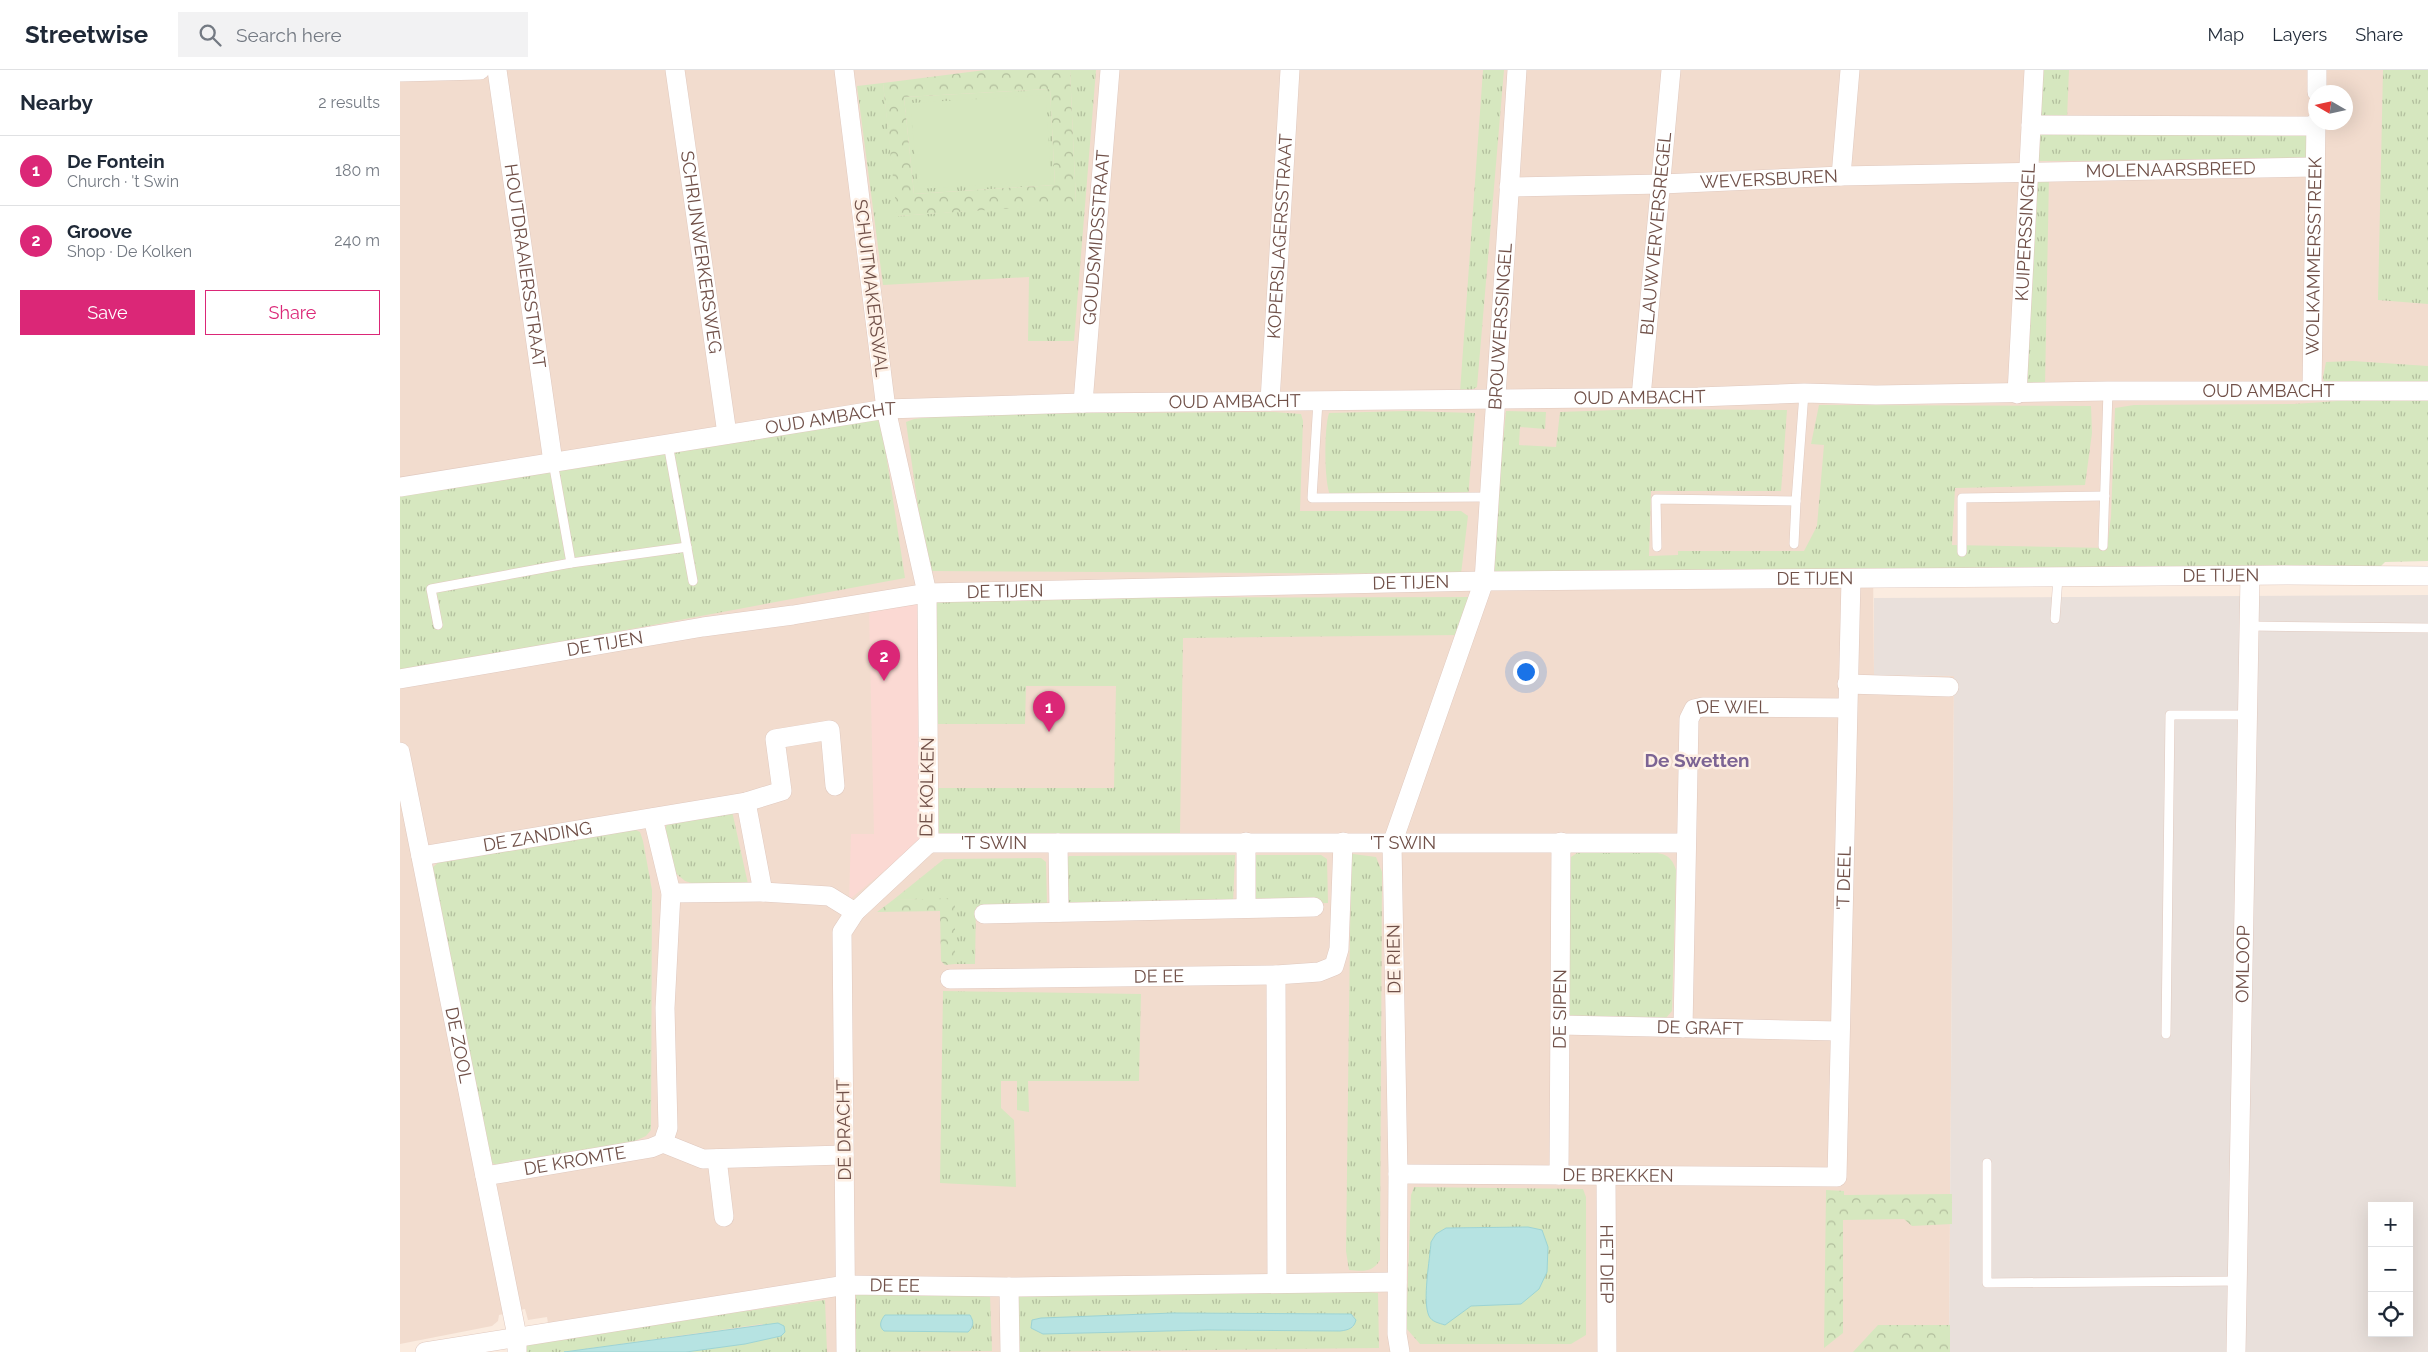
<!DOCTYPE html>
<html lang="en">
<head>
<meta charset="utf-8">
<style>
	body { margin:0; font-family:Raleway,sans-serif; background:#f2f2f3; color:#1f2937 }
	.controls { position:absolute; right:15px; bottom:15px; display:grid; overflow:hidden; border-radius:0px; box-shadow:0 5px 20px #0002 }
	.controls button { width:45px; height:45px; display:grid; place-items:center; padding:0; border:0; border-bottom:1px solid #e0e1e3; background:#fff; color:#1f2937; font:25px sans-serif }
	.compass { position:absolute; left:1908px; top:15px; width:45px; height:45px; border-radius:50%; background:#fff; box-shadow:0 5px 20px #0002; rotate:279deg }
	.you { position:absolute; left:1125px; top:601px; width:18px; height:18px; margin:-12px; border:4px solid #fff; border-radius:50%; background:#1a73e8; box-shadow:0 0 0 8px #1a73e833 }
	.badge { display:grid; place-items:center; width:32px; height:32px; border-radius:50%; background:#db2777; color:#fff; font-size:16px; font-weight:700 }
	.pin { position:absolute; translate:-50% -41px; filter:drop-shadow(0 1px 2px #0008) }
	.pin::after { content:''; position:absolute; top:26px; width:18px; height:15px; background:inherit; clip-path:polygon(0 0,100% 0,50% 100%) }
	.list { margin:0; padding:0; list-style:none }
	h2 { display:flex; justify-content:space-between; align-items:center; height:65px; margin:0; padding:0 20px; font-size:21px }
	h2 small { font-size:16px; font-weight:400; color:#747a83 }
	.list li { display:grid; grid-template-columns:32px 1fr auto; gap:15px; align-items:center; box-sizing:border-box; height:70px; padding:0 20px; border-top:1px solid #e0e1e3 }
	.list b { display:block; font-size:19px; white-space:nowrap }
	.list p { margin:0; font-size:16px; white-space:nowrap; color:#747a83 }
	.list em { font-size:16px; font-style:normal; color:#747a83 }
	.actions { display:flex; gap:10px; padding:15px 20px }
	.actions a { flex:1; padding:11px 0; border:1px solid #db2777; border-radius:0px; text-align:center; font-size:18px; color:#db2777 }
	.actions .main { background:#db2777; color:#fff }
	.icon { flex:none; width:28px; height:28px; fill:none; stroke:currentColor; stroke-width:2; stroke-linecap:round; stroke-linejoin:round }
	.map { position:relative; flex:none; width:2028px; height:1282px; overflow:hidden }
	header { display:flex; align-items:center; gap:30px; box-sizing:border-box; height:70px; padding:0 25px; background:#fff; border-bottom:1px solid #e0e1e3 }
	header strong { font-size:24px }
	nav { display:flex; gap:28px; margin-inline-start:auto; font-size:18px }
	.search { width:350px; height:45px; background:#f2f2f3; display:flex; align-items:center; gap:12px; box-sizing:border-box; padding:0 18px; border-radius:0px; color:#747a83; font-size:19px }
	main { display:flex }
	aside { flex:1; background:#fff }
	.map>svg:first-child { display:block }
</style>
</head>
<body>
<header>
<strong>Streetwise</strong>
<div class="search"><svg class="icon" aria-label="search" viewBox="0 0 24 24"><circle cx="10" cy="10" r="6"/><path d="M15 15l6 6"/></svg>Search here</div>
<nav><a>Map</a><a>Layers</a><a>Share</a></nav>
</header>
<main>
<aside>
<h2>Nearby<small>2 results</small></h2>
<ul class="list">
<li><span class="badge">1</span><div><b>De Fontein</b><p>Church · 't Swin</p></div><em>180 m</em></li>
<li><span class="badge">2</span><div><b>Groove</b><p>Shop · De Kolken</p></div><em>240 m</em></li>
</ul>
<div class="actions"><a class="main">Save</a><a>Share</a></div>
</aside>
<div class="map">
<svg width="2028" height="1282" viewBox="0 0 2028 1282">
	<defs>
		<pattern id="grass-tufts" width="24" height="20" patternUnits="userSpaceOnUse" patternTransform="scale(1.25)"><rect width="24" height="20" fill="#d6e7bf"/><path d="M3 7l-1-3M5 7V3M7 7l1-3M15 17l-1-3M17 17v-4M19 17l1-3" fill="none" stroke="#b2be9d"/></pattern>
		<pattern id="forest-crowns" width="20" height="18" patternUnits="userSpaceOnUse" patternTransform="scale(1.25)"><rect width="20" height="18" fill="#d6e7bf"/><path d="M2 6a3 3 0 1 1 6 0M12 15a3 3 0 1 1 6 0" fill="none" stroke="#b2be9d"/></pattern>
	</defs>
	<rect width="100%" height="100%" fill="#fbece0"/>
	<path fill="#f2dcce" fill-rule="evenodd" d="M0,0H2028V484L1473,491L1474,605L1554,606L1549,1282H153L147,1247L128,1250L125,1239L99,1245L98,1251L92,1256L0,1274ZM1916,22H1946V52H1916Z"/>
	<path fill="#fbd9d3" d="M519,532L523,769L449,830L451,764H474L469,539Z"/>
	<path fill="#e9e0db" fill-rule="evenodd" d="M2028,525V1282H1549L1554,606L1474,605V528ZM1972,1136H2009V1263H1972Z"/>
	<g fill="url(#grass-tufts)" fill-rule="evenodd">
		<path d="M670,0H696L674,271H628L629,207L483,215L457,16L483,13L498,146L676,133Z"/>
		<path d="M1083,0H1104L1077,317L1068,322H1060Z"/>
		<path d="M1625,0H1669L1667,48L1624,47Z"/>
		<path d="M1983,0H2028V234L1978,230Z"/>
		<path d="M650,19L655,115L514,124L504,27Z"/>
		<path d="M1909,63L1910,90L1635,91L1638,64Z"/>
		<path d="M1620,105L1649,106L1645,316H1613Z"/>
		<path d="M1953,291L2028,296V313L1924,312L1923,307L1926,292Z"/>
		<path d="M1967,329L2028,331V491L1985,492L1979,498L1093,504L1091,496L1106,341L1146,342L1145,359L1120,357L1119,375L1156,377L1160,342L1244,339L1387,340L1381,421H1251L1249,486L1278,485V481H1404L1417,456L1424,375L1411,374L1419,335L1691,336L1692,363L1685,415L1555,418L1552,475L1707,478L1711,447L1715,338L1734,335L1894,334Z"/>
		<path d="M1006,341L1075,343L1068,428L930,425C924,412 924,358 929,343Z"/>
		<path d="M874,342L901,344L903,351L900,441H1061L1068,446L1061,504L527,501L506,352L514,349L554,344Z"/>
		<path d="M480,345L505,508L0,602V424Z"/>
		<path d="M1075,527L1060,565L783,568L780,763L535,765L534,718H714L716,616H626L625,654H535L531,528Z"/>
		<path d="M332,741L348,814L297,815L285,811L272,800L265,760L268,750Z"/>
		<path d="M234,759L240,762L243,771L252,820L251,1060L246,1066L235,1071L99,1097L91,1092L32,802L33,797L41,790Z"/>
		<path d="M1246,782C1261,783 1271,783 1276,800L1272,941L1265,949L1170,946L1167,942L1168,789L1177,783Z"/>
		<path d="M953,784L976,787L982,802L980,1190C972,1203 963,1201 949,1200L946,1181L951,785Z"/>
		<path d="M835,785L833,834L662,835L664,791L669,786Z"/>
		<path d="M854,785H921L927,789L928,833L853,834Z"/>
		<path d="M641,788L646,792L647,835L576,837L575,894H555V829L493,830L544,789Z"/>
		<path d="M543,921L741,924L739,1011H628L629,1042L617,1040V1011H601V1038L614,1050L616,1117L540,1113Z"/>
		<path d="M1014,1117L1183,1119L1186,1127V1265L1171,1274H1020L1006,1258L1011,1125ZM1128,1157L1142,1160C1156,1199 1145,1205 1121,1234H1027L1031,1172L1036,1164L1046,1158Z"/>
		<path d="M950,1220L978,1223L979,1278L610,1282L612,1224ZM774,1243L951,1244L954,1246V1256L947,1260L940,1261L808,1260L649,1264H643L631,1258L632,1250L641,1248Z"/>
		<path d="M456,1225H590L592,1281L455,1282Z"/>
		<path d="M425,1230L427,1282H286L345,1274L381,1266L362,1254L164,1282H125L124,1272Z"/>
	</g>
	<g fill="url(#forest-crowns)" fill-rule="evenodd">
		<path d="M585,0H670L676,134L497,146L483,13ZM650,19L655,115L514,124L504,27Z"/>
		<path d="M555,828V894L545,895L541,891L540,841L477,842L493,830Z"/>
		<path d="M1426,1120L1444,1121V1125L1552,1124V1154L1512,1156L1504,1149L1443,1150V1263L1424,1278Z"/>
		<path d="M1478,1255H1550V1282H1453Z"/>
	</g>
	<path fill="#d6e7bf" d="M646,25L651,110L518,119L510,33Z"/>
	<g fill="#b6e3e2" stroke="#9cd4d4">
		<path d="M1128,1157L1142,1160L1148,1177L1147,1202L1139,1219L1121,1234L1071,1236L1045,1255C1039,1253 1032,1252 1029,1246C1022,1231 1030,1189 1031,1172L1036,1164L1046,1158Z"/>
		<path d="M773,1243L951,1244L956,1250C954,1258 949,1260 940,1261L808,1260L643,1264L631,1258L632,1250L641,1248Z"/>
		<path d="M485,1245H570C574,1252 574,1256 568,1262L484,1261C478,1256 481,1250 485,1245Z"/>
		<path d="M378,1253L384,1256L385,1262L381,1266L345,1274L286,1282H164Z"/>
	</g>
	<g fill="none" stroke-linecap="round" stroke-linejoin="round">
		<g stroke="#e0c9bf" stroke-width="10">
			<g id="service">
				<path d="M918,331L912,428L1090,427"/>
				<path d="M268,374L293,511"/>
				<path d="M153,392L171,493"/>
				<path d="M1394,474L1396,431"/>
				<path d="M1703,476L1708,321"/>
				<path d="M1257,477L1256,429L1396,431L1404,323"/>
				<path d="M1562,482V428L1705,426"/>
				<path d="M1655,549L1658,507"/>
				<path d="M38,555L31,519L171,493L287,477"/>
				<path d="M1849,556L2028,558"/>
				<path d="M1766,964L1770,645H1848"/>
				<path d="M1587,1093V1213L1837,1211"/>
			</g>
		</g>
		<g stroke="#e0c9bf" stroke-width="20">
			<g id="minor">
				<path id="s1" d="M97,0L153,392"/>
				<path id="s2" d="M275,0L327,364"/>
				<path d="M0,2L80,0"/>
				<path d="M1917,22V0"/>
				<path d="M1631,55L1916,56"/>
				<path d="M1441,106L1450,0"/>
				<path id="s3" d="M1109,117L1262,114L1441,106L1915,97"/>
				<path id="s4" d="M1912,320L1916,52"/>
				<path id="s5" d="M1617,324L1634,0"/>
				<path id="s6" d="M1241,327L1271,0"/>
				<path id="s7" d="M870,331L890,0"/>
				<path id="s8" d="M683,333L710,0"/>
				<path id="s9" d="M0,417L486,339L683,333L1298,327L1404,323L1476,325L1708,321H2028"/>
				<path id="s10" d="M0,609L303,557L393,545L527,523L1084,511L1887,505L2028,506"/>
				<path d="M1447,614L1549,617"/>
				<path id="s11" d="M0,682L117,1266V1282"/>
				<path d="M346,732L382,721L375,669L430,660L435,716"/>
				<path d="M846,772V838"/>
				<path id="s12" d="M529,773H1286"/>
				<path d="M658,773L659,842"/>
				<path id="s13" d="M21,786L346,732L363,822"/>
				<path d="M271,823L363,822L429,826L455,842L529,773L527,523L486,339L444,0"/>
				<path d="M584,844L914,837"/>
				<path d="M876,905L877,1213"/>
				<path id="s14" d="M550,909L876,905L919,902L934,896L939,879L943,772"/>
				<path id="s15" d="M1160,955L1439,961"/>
				<path id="s16" d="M1283,958L1289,649L1294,639L1303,637L1447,638"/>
				<path d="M263,1073L303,1089L444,1085"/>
				<path d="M317,1089L324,1147"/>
				<path id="s17" d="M998,1104L1437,1107L1451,509"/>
				<path id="s18" d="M1159,1105L1161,772"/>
				<path id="s19" d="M85,1106L251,1078L263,1073L268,1058L265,938L271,823L253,748"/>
				<path id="s20" d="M1206,1106L1207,1282"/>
				<path d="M609,1217L610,1282"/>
				<path id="s21" d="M25,1282L446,1215L609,1217L997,1212"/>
				<path d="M446,1282L442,862L455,842"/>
				<path id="s22" d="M1000,1282L997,1264L998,1104L992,774L1084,511L1117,0"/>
				<path id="s23" d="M1836,1282L1850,506"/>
			</g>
		</g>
		<use href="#service" stroke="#fff" stroke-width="9"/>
		<use href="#minor" stroke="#fff" stroke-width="19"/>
	</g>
	<g text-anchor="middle" stroke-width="5" stroke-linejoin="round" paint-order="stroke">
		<g font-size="18" fill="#705048" stroke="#fef0e5">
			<text dy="6" stroke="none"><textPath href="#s3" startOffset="662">MOLENAARSBREED</textPath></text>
			<text dy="6" stroke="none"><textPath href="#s3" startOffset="260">WEVERSBUREN</textPath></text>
			<text dy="6" stroke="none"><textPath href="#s5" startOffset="162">KUIPERSSINGEL</textPath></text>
			<text dy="6" stroke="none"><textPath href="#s6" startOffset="164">BLAUWVERVERSREGEL</textPath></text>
			<text dy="6" stroke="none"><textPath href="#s7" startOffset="165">KOPERSLAGERSSTRAAT</textPath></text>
			<text dy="6" stroke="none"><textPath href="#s8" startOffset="166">GOUDSMIDSSTRAAT</textPath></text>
			<text dy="6" stroke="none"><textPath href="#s2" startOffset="184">SCHRIJNWERKERSWEG</textPath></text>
			<text dy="6" stroke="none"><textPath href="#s4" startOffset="134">WOLKAMMERSSTREEK</textPath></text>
			<text dy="6" stroke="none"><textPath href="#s1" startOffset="198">HOUTDRAAIERSSTRAAT</textPath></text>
			<text transform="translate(471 218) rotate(83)" y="6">SCHUITMAKERSWAL</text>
			<text dy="6" stroke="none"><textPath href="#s22" startOffset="1042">BROUWERSSINGEL</textPath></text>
			<text dy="6" stroke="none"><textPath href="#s9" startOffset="1875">OUD AMBACHT</textPath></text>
			<text dy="6" stroke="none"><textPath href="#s9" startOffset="1246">OUD AMBACHT</textPath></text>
			<text dy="6" stroke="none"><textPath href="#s9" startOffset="841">OUD AMBACHT</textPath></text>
			<text dy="6" stroke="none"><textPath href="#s9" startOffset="436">OUD AMBACHT</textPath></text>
			<text dy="6" stroke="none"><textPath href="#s10" startOffset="1828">DE TIJEN</textPath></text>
			<text dy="6" stroke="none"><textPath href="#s10" startOffset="1422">DE TIJEN</textPath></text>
			<text dy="6" stroke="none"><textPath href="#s10" startOffset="1018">DE TIJEN</textPath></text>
			<text dy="6" stroke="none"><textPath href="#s10" startOffset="612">DE TIJEN</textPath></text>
			<text dy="6" stroke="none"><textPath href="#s10" startOffset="208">DE TIJEN</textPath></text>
			<text dy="6" stroke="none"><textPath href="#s16" startOffset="359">DE WIEL</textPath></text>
			<text transform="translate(527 717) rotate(-89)" y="6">DE KOLKEN</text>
			<text dy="6" stroke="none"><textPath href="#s13" startOffset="118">DE ZANDING</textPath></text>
			<text dy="6" stroke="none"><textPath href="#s12" startOffset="65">'T SWIN</textPath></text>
			<text dy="6" stroke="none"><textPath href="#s12" startOffset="474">'T SWIN</textPath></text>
			<text dy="6" stroke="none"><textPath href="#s17" startOffset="738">'T DEEL</textPath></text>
			<text transform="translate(994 889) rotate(-91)" y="6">DE RIEN</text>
			<text dy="6" stroke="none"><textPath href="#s23" startOffset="388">OMLOOP</textPath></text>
			<text dy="6" stroke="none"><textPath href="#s14" startOffset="209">DE EE</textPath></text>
			<text dy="6" stroke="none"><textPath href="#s18" startOffset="166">DE SIPEN</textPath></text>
			<text dy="6" stroke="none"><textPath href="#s15" startOffset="140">DE GRAFT</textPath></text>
			<text dy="6" stroke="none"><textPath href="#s11" startOffset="299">DE ZOOL</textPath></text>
			<text transform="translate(444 1060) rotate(-91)" y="6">DE DRACHT</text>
			<text dy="6" stroke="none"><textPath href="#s19" startOffset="91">DE KROMTE</textPath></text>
			<text dy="6" stroke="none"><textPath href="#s17" startOffset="220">DE BREKKEN</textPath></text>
			<text dy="6" stroke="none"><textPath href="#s20" startOffset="88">HET DIEP</textPath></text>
			<text dy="6" stroke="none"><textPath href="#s21" startOffset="475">DE EE</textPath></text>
		</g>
		<g font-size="19" font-weight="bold" fill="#7c6494" stroke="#fef0e5">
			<text x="1297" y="697">De Swetten</text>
		</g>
	</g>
</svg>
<div class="controls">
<button>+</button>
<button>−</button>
<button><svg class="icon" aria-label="locate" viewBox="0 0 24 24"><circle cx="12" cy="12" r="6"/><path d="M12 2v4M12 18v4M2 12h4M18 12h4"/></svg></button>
</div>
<svg class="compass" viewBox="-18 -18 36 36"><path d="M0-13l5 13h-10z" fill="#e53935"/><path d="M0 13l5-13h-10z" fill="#747a83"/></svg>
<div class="you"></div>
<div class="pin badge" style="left:649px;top:662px">1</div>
<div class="pin badge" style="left:484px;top:611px">2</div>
</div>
</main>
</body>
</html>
